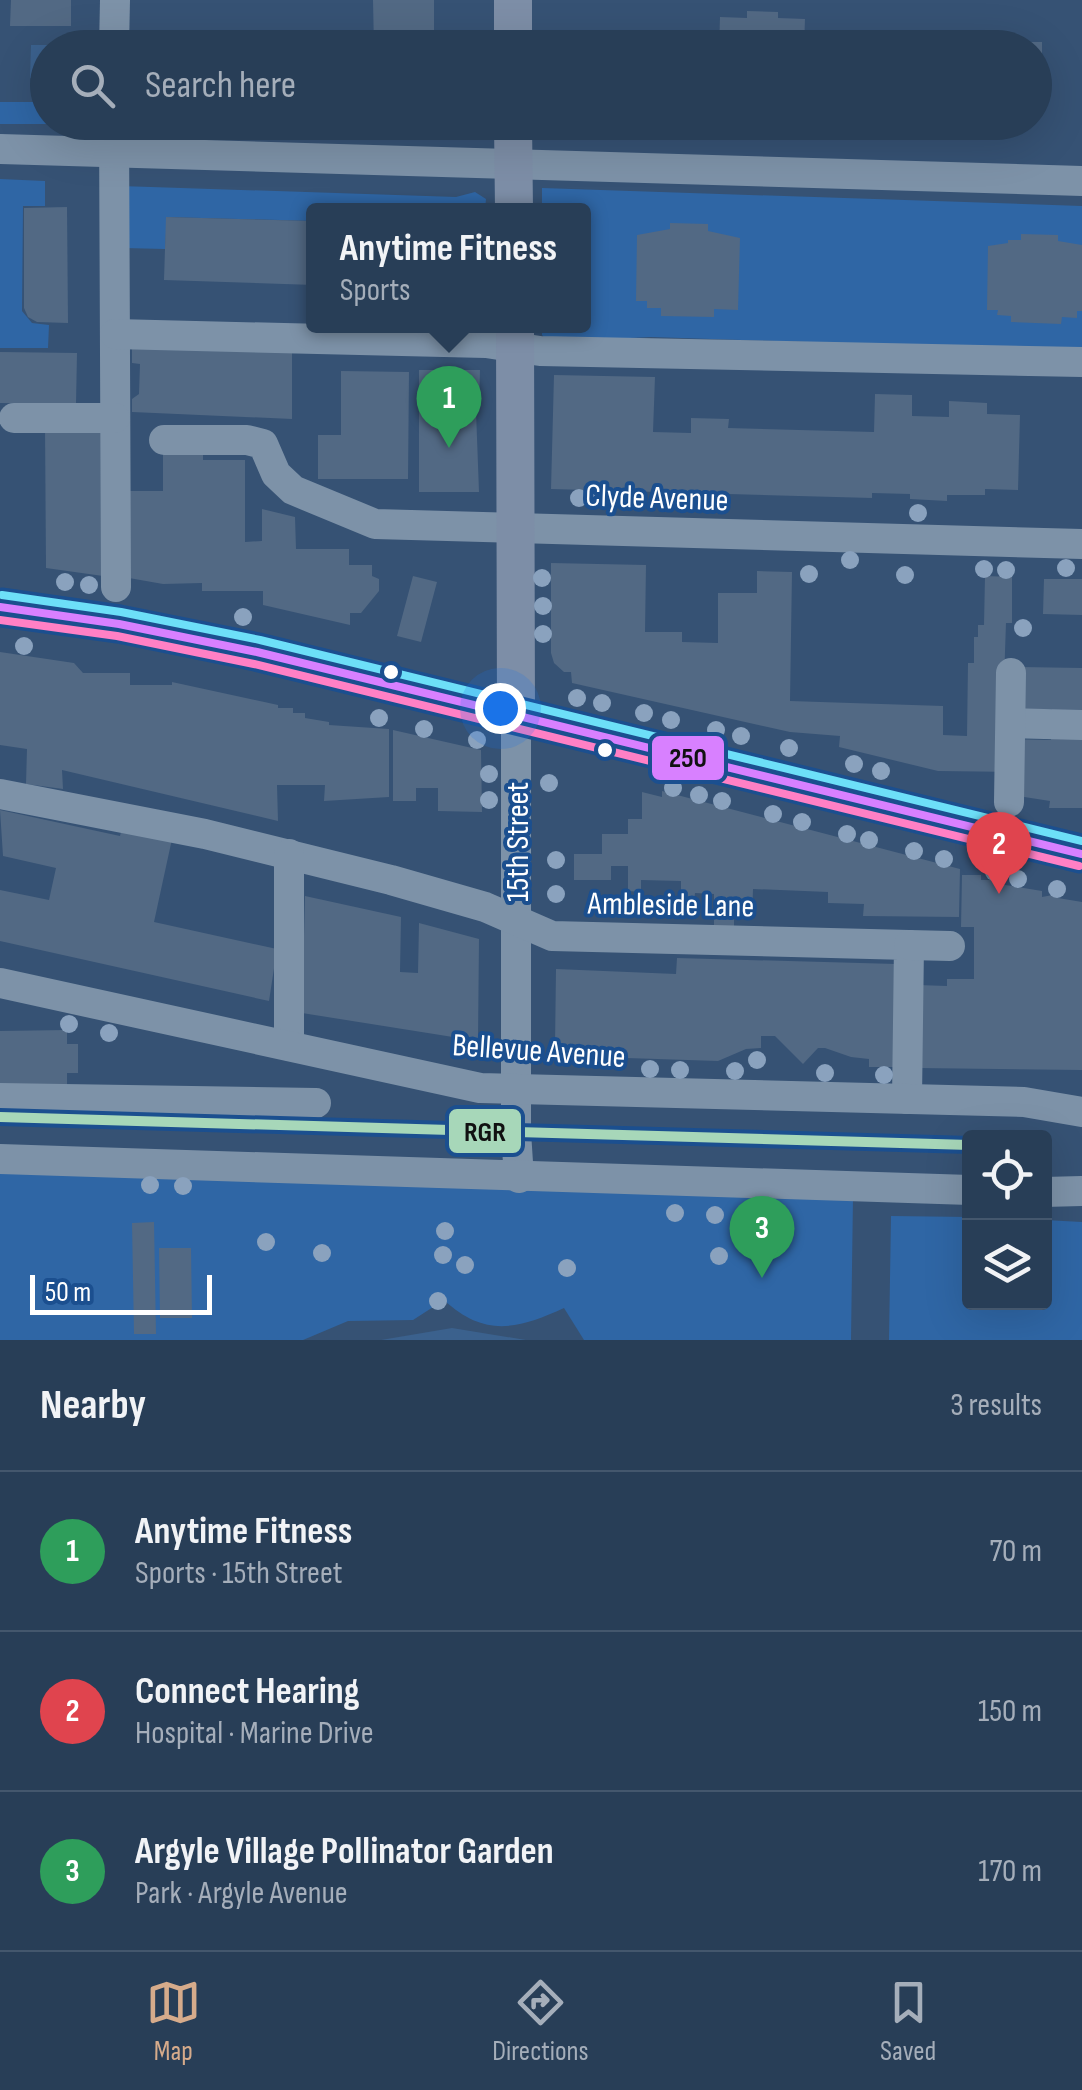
<!DOCTYPE html>
<html lang="en">
<head>
<meta charset="utf-8">
<style>
	body { margin:0; font-family:"Sofia Sans Condensed",sans-serif; background:#344961; color:#f1f3f6 }
	.controls { position:absolute; right:30px; bottom:30px; display:grid; overflow:hidden; border-radius:10px; box-shadow:0 10px 40px #0002 }
	.controls button { width:90px; height:90px; display:grid; place-items:center; padding:0; border:0; border-bottom:2px solid #44576d; background:#283e57; color:#f1f3f6; font:50px sans-serif }
	.scale { position:absolute; left:30px; bottom:25px; width:182px; box-sizing:border-box; padding-left:10px; border:5px solid #fff; border-top:0; font-size:28px; line-height:35px; white-space:nowrap; color:#fff; -webkit-text-stroke:8px #1b4f8f; paint-order:stroke }
	.you { position:absolute; left:500px; top:708px; width:35px; height:35px; margin:-25px; border:8px solid #fff; border-radius:50%; background:#1a73e8; box-shadow:0 0 0 15px #1a73e833 }
	.badge { display:grid; place-items:center; width:65px; height:65px; border-radius:50%; background:#d6ab8b; color:#fff; font-size:32px; font-weight:700 }
	.pin { position:absolute; translate:-50% -82px; filter:drop-shadow(0 2px 5px #0008) }
	.pin::after { content:''; position:absolute; top:52px; width:35px; height:30px; background:inherit; clip-path:polygon(0 0,100% 0,50% 100%) }
	.popup { position:absolute; left:306px; top:203px; width:285px; height:130px; box-sizing:border-box; display:grid; place-content:center; border-radius:10px; background:#283e57; filter:drop-shadow(0 2px 8px #0005); font-size:32px; white-space:nowrap; color:#a5aeba }
	.popup b { font-size:38px; color:#f1f3f6 }
	.popup::after { content:''; position:absolute; left:50%; top:100%; margin-left:-20px; border:20px solid transparent; border-top-color:#283e57 }
	.list { margin:0; padding:0; list-style:none }
	h2 { display:flex; justify-content:space-between; align-items:center; height:130px; margin:0; padding:0 40px; font-size:42px }
	h2 small { font-size:32px; font-weight:400; color:#a5aeba }
	.list li { display:grid; grid-template-columns:65px 1fr auto; gap:30px; align-items:center; box-sizing:border-box; height:160px; padding:0 40px; border-top:2px solid #44576d }
	.list b { display:block; font-size:38px; white-space:nowrap }
	.list p { margin:0; font-size:32px; white-space:nowrap; color:#a5aeba }
	.list em { font-size:32px; font-style:normal; color:#a5aeba }
	.icon { flex:none; width:55px; height:55px; fill:none; stroke:currentColor; stroke-width:2; stroke-linecap:round; stroke-linejoin:round }
	.map { position:relative; flex:none; width:1082px; height:1340px; overflow:hidden }
	.search { position:absolute; background:#283e57; box-shadow:0 10px 40px #0002; left:30px; right:30px; top:30px; height:110px; display:flex; align-items:center; gap:25px; box-sizing:border-box; padding:0 35px; border-radius:55px; color:#a5aeba; font-size:38px }
	.sheet { height:610px; background:#283e57 }
	nav { display:flex; justify-content:space-around; align-items:center; box-sizing:border-box; height:140px; border-top:2px solid #44576d; background:#283e57; font-size:28px; color:#a5aeba }
	nav a { display:grid; justify-items:center; gap:5px }
	nav .on { color:#d6ab8b }
	.map>svg:first-child { display:block }
</style>
</head>
<body>
<div class="map">
<svg width="1082" height="1340" viewBox="0 0 1082 1340">
	<rect width="100%" height="100%" fill="#365274"/>
	<g fill="#2f66a5">
		<path d="M0,102H47L48,122L98,124H0Z"/>
		<path d="M0,179L45,181V206H23L22,311L32,323L49,325L48,348H0Z"/>
		<path d="M121,186L456,197L475,192L486,199L485,210H314V221L167,217L165,249L124,248Z"/>
		<path d="M542,188L1082,206V351L651,337L548,342L542,335V326H584V210H542Z"/>
		<path d="M0,1170L853,1197L851,1340H584L564,1308C518,1329 485,1338 444,1300L413,1320L348,1321L303,1340H0Z"/>
		<path d="M891,1216L969,1217L970,1302H1044L1045,1220L1082,1222V1340H889Z"/>
	</g>
	<g fill="#3b618d">
		<path d="M31,45H52L48,48L47,78H30Z"/>
		<path d="M452,1328L526,1340H381Z"/>
	</g>
	<g fill="#526984">
		<path d="M11,0H71V26H10Z"/>
		<path d="M373,0H434V48H374Z"/>
		<path d="M747,11L778,12V18L805,19L804,48H719L720,17L747,18Z"/>
		<path d="M884,40L924,41L923,48H884Z"/>
		<path d="M986,42H1042V107H1034V48H986Z"/>
		<path d="M67,207L68,323L37,322L28,317L24,308V208Z"/>
		<path d="M166,217L314,221V285L164,280Z"/>
		<path d="M670,223L708,224V231L740,238L738,310L714,309V317L661,316V308H647V301H636L637,235L670,229Z"/>
		<path d="M1021,234L1058,235V241L1082,245V311H1077V318L1062,317L1061,324L1011,322V316L997,315L998,310H987L988,246L1008,243V240H1021Z"/>
		<path d="M132,346L292,350V419L132,412V399L139,394L140,364L132,363Z"/>
		<path d="M0,352L77,353L76,404L0,403Z"/>
		<path d="M419,370H480L479,406L476,411L479,492H419Z"/>
		<path d="M341,371L409,372L408,479H318V435H341Z"/>
		<path d="M554,375L655,377L653,432L691,433V418L729,419L728,428L874,432L875,394L912,395V416L949,417V401L987,403V414L1020,415L1018,490L985,489V495H947V501L910,499V494L872,493V498L551,489Z"/>
		<path d="M45,425H101L103,576L46,568Z"/>
		<path d="M163,452H203V460H245V542L262,541V509L295,517L296,549H349V565H372V576L379,579V591L361,613H350V625L263,605V591H202V583L163,584L129,578L128,491H163Z"/>
		<path d="M551,563L646,565L645,632H682V642L718,643V593H757V571L792,572L790,701L943,706V735L967,736L968,663H974V637H978V625H984L985,576L1012,577V623H1006L1002,739L1051,740L1052,709H1020L1021,667L1082,668V808H1049L1050,801L1018,796L1019,772L938,771L839,747L840,736L790,732L572,683L571,672H564L554,663L551,653Z"/>
		<path d="M413,576L437,582L421,642L397,636Z"/>
		<path d="M1044,579H1082V615L1043,614Z"/>
		<path d="M0,652L74,663L83,673H130V685H172V682L278,705V708H293V713H305V718L329,722V725L389,729V797L324,801L325,785H277L278,821L62,770L63,789L26,784L27,749L0,745Z"/>
		<path d="M393,730L481,750L482,812L438,811V788H416V801H393Z"/>
		<path d="M662,791L960,869L959,917L863,916L864,904L828,903V892L753,889L752,919H734V926H714V894L695,893L694,902H681V881L641,880V892L628,891V866H611V880H574V854H602V834H628V819H642V792L662,797Z"/>
		<path d="M0,810L120,836L122,828L172,839L154,922L277,949L269,1001L0,941V890L49,900L56,868L3,856Z"/>
		<path d="M962,875H981V880H999V884L1042,891V897L1058,894V898L1082,902V1070L918,1068V985L947,986V979H974V927H961Z"/>
		<path d="M305,896L401,917L400,972L418,973L419,923L479,939L478,1041L302,1013Z"/>
		<path d="M677,958L896,964L895,1067H869V1059L851,1057L825,1048H818L803,1064L775,1036H761V1048L746,1049L718,1061L565,1056L555,1046L556,969L676,974Z"/>
		<path d="M67,1030V1044H78V1073H67V1085H0V1031Z"/>
		<path d="M154,1222L156,1334H134L132,1223Z"/>
		<path d="M159,1248H191L192,1318H160Z"/>
		<path d="M1009,1302H1038V1307L1009,1306Z"/>
	</g>
	<g fill="none" stroke-linecap="round" stroke-linejoin="round">
		<g stroke="#7d92a8" stroke-width="30">
			<path d="M114,48L115,0"/>
			<path d="M114,122L116,587"/>
			<path d="M0,149L1082,181"/>
			<path d="M115,334L486,343L540,351L1082,362"/>
			<path d="M14,418H115"/>
			<path d="M164,440H247L263,444L276,474L293,490L375,524L1082,544"/>
			<path d="M516,716V1132L519,1178"/>
			<path d="M1011,723L1082,725"/>
			<path d="M0,794L205,834L391,880L485,907L552,936L909,945L907,1099"/>
			<path d="M1009,802L1011,673"/>
			<path d="M289,854V1046"/>
			<path d="M909,945L950,946"/>
			<path d="M0,983L480,1088L1024,1102L1082,1112"/>
			<path d="M0,1098L316,1103"/>
			<path d="M0,1159L970,1190"/>
			<path d="M1044,1192L1082,1191"/>
		</g>
		<g stroke="#7d8ea7" stroke-width="38">
			<path d="M513,0V48"/>
			<path d="M513,122L514,210"/>
			<path d="M515,326L516,716"/>
			<path d="M0,607L119,624L257,652L1082,854"/>
		</g>
		<g stroke="#1b4f8f" stroke-width="15">
			<path id="bus-1" d="M0,607L119,624L257,652L1082,854"/>
		</g>
		<g stroke="#1b4f8f" stroke-width="15">
			<path id="bus-2" d="M0,620L117,636L254,664L1079,866"/>
		</g>
		<g stroke="#1b4f8f" stroke-width="15">
			<path id="bus-3" d="M2,595L121,612L260,640L1082,841"/>
		</g>
		<use href="#bus-1" stroke="#d880ff" stroke-width="8"/>
		<use href="#bus-2" stroke="#ff80c5" stroke-width="8"/>
		<use href="#bus-3" stroke="#6ddff8" stroke-width="8"/>
		<g stroke="#1b4f8f" stroke-width="18">
			<path id="rail-1" d="M0,1117L970,1145"/>
		</g>
		<use href="#rail-1" stroke="#a7d7b9" stroke-width="10"/>
	</g>
	<g fill="#8aa2be">
		<circle cx="599" cy="497" r="9"/>
		<circle cx="579" cy="498" r="9"/>
		<circle cx="918" cy="513" r="9"/>
		<circle cx="850" cy="560" r="9"/>
		<circle cx="1066" cy="568" r="9"/>
		<circle cx="984" cy="569" r="9"/>
		<circle cx="1006" cy="570" r="9"/>
		<circle cx="809" cy="574" r="9"/>
		<circle cx="905" cy="575" r="9"/>
		<circle cx="542" cy="578" r="9"/>
		<circle cx="65" cy="582" r="9"/>
		<circle cx="89" cy="585" r="9"/>
		<circle cx="543" cy="606" r="9"/>
		<circle cx="243" cy="617" r="9"/>
		<circle cx="1023" cy="628" r="9"/>
		<circle cx="543" cy="634" r="9"/>
		<circle cx="24" cy="646" r="9"/>
		<circle cx="577" cy="698" r="9"/>
		<circle cx="602" cy="703" r="9"/>
		<circle cx="644" cy="713" r="9"/>
		<circle cx="379" cy="718" r="9"/>
		<circle cx="671" cy="720" r="9"/>
		<circle cx="424" cy="729" r="9"/>
		<circle cx="716" cy="730" r="9"/>
		<circle cx="741" cy="736" r="9"/>
		<circle cx="477" cy="740" r="9"/>
		<circle cx="789" cy="748" r="9"/>
		<circle cx="854" cy="764" r="9"/>
		<circle cx="881" cy="771" r="9"/>
		<circle cx="489" cy="774" r="9"/>
		<circle cx="549" cy="783" r="9"/>
		<circle cx="673" cy="788" r="9"/>
		<circle cx="699" cy="795" r="9"/>
		<circle cx="489" cy="800" r="9"/>
		<circle cx="722" cy="801" r="9"/>
		<circle cx="773" cy="814" r="9"/>
		<circle cx="802" cy="822" r="9"/>
		<circle cx="847" cy="834" r="9"/>
		<circle cx="869" cy="840" r="9"/>
		<circle cx="914" cy="851" r="9"/>
		<circle cx="944" cy="859" r="9"/>
		<circle cx="556" cy="860" r="9"/>
		<circle cx="994" cy="872" r="9"/>
		<circle cx="1018" cy="879" r="9"/>
		<circle cx="1057" cy="889" r="9"/>
		<circle cx="556" cy="894" r="9"/>
		<circle cx="69" cy="1024" r="9"/>
		<circle cx="109" cy="1033" r="9"/>
		<circle cx="757" cy="1060" r="9"/>
		<circle cx="650" cy="1069" r="9"/>
		<circle cx="680" cy="1070" r="9"/>
		<circle cx="735" cy="1071" r="9"/>
		<circle cx="825" cy="1073" r="9"/>
		<circle cx="884" cy="1075" r="9"/>
		<circle cx="150" cy="1185" r="9"/>
		<circle cx="183" cy="1186" r="9"/>
		<circle cx="675" cy="1213" r="9"/>
		<circle cx="715" cy="1215" r="9"/>
		<circle cx="445" cy="1231" r="9"/>
		<circle cx="266" cy="1242" r="9"/>
		<circle cx="322" cy="1253" r="9"/>
		<circle cx="443" cy="1255" r="9"/>
		<circle cx="719" cy="1256" r="9"/>
		<circle cx="465" cy="1265" r="9"/>
		<circle cx="567" cy="1268" r="9"/>
		<circle cx="438" cy="1301" r="9"/>
	</g>
	<g fill="#fff" stroke="#1b4f8f" stroke-width="4">
		<circle cx="391" cy="672" r="9"/>
		<circle cx="605" cy="750" r="9"/>
	</g>
	<g text-anchor="middle" stroke-width="8" stroke-linejoin="round" paint-order="stroke">
		<g font-size="32" fill="#fff" stroke="#1b4f8f">
			<text transform="translate(657 497) rotate(2)" y="11">Clyde Avenue</text>
			<text transform="translate(517 842) rotate(-90)" y="11">15th Street</text>
			<text transform="translate(671 904) rotate(1)" y="11">Ambleside Lane</text>
			<text transform="translate(539 1050) rotate(4)" y="11">Bellevue Avenue</text>
		</g>
	</g>
	<g stroke="#1b4f8f" stroke-width="4">
		<rect x="650" y="734" width="76" height="48" rx="10" fill="#d880ff"/>
		<rect x="447" y="1107" width="76" height="48" rx="10" fill="#a7d7b9"/>
	</g>
	<g font-size="28" text-anchor="middle" font-weight="bold" fill="#111">
		<text x="688" y="767">250</text>
		<text x="485" y="1141">RGR</text>
	</g>
</svg>
<div class="controls">
<button><svg class="icon" aria-label="locate" viewBox="0 0 24 24"><circle cx="12" cy="12" r="6"/><path d="M12 2v4M12 18v4M2 12h4M18 12h4"/></svg></button>
<button><svg class="icon" aria-label="layers" viewBox="0 0 24 24"><path d="M12 4l9 5-9 5-9-5zM3 14l9 5 9-5"/></svg></button>
</div>
<div class="scale">50 m</div>
<div class="you"></div>
<div class="pin badge" style="left:449px;top:448px;background:#2e9e5b">1</div>
<div class="popup"><b>Anytime Fitness</b>Sports</div>
<div class="pin badge" style="left:999px;top:894px;background:#e0444e">2</div>
<div class="pin badge" style="left:762px;top:1278px;background:#2e9e5b">3</div>
<div class="search"><svg class="icon" aria-label="search" viewBox="0 0 24 24"><circle cx="10" cy="10" r="6"/><path d="M15 15l6 6"/></svg>Search here</div>
</div>
<section class="sheet">
<h2>Nearby<small>3 results</small></h2>
<ul class="list">
<li><span class="badge" style="background:#2e9e5b">1</span><div><b>Anytime Fitness</b><p>Sports · 15th Street</p></div><em>70 m</em></li>
<li><span class="badge" style="background:#e0444e">2</span><div><b>Connect Hearing</b><p>Hospital · Marine Drive</p></div><em>150 m</em></li>
<li><span class="badge" style="background:#2e9e5b">3</span><div><b>Argyle Village Pollinator Garden</b><p>Park · Argyle Avenue</p></div><em>170 m</em></li>
</ul>
</section>
<nav>
<a class="on"><svg class="icon" aria-label="map" viewBox="0 0 24 24"><path d="M3 6l6-2 6 2 6-2v14l-6 2-6-2-6 2zM9 4v14M15 6v14"/></svg>Map</a>
<a><svg class="icon" aria-label="directions" viewBox="0 0 24 24"><path d="M12 3l9 9-9 9-9-9zM9 14v-3h6M13 9l2 2-2 2"/></svg>Directions</a>
<a><svg class="icon" aria-label="saved" viewBox="0 0 24 24"><path d="M7 4h10v16l-5-4-5 4z"/></svg>Saved</a>
</nav>
</body>
</html>
